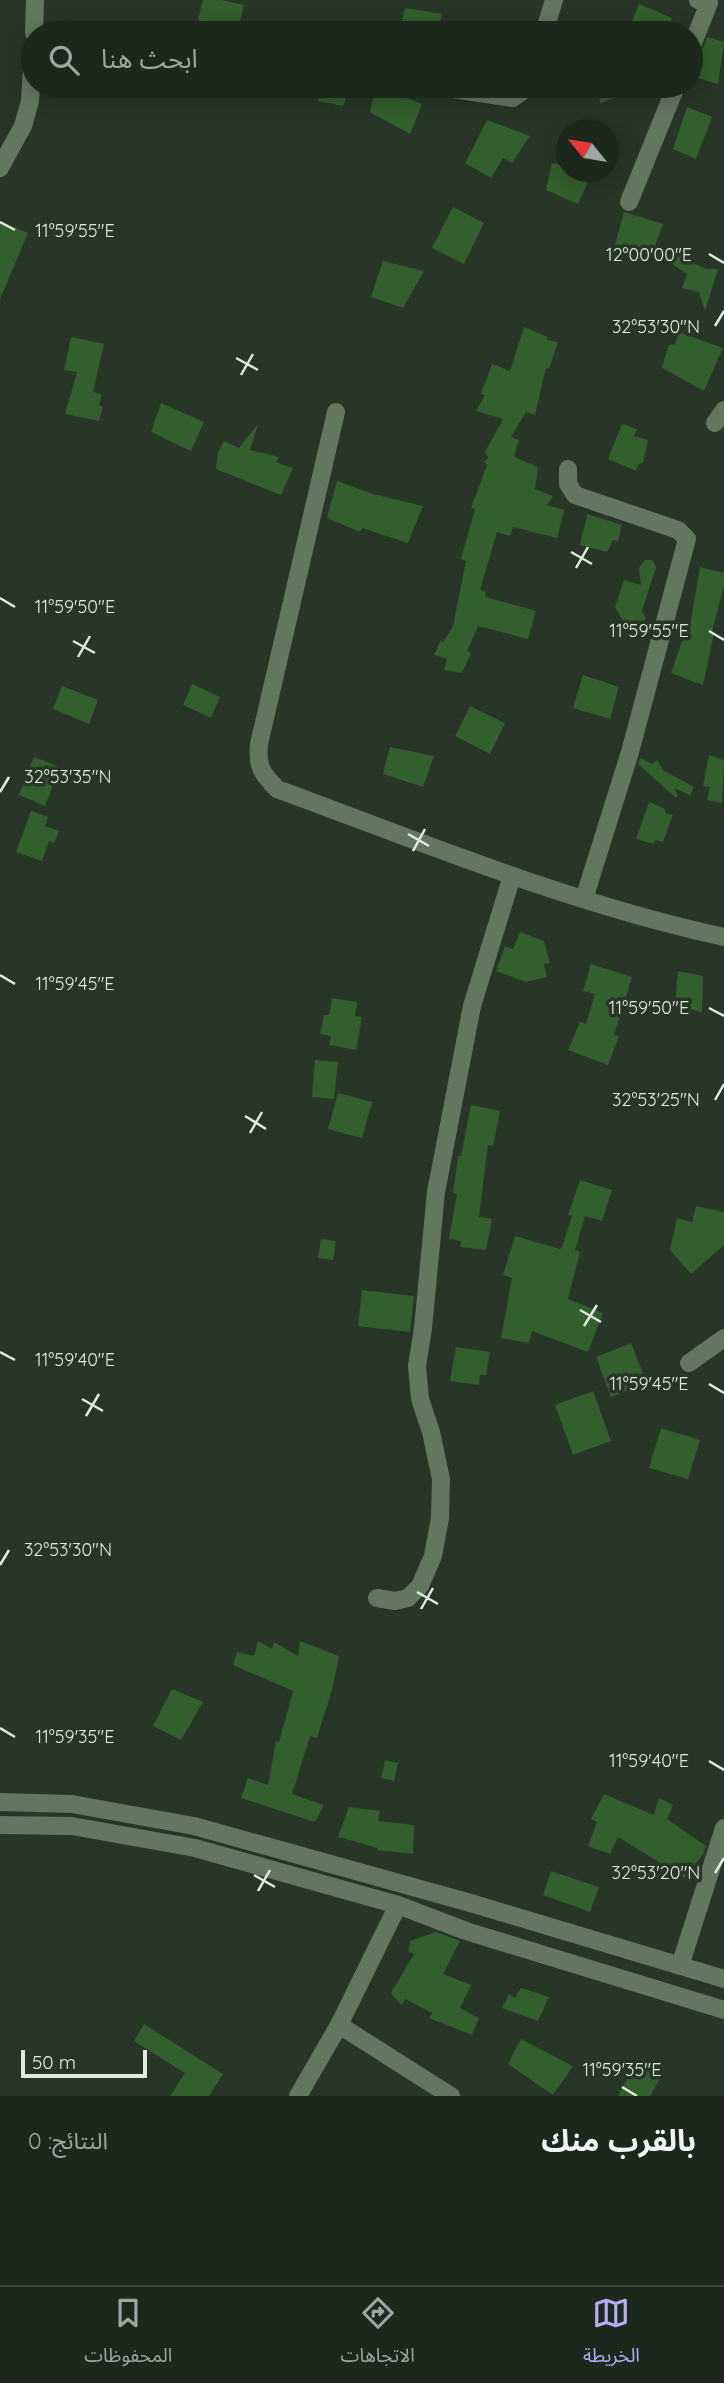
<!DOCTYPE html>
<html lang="ar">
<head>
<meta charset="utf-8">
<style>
	body { margin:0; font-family:Quicksand,"Noto Sans Arabic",sans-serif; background:#253025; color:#f1f3f6; direction:rtl }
	.compass { position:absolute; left:556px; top:119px; width:63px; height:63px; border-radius:50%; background:#1d281c; box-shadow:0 4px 18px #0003; rotate:300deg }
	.scale { position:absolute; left:21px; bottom:18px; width:126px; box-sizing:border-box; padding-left:7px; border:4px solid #e0eadf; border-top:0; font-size:19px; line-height:24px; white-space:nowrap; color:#e0eadf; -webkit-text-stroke:5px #273626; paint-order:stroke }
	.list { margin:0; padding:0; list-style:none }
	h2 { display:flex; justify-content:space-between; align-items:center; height:91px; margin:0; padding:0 28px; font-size:30px }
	h2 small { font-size:23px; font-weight:400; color:#a0a6a3 }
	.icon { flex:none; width:38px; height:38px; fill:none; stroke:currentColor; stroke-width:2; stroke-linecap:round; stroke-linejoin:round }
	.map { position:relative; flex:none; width:724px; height:2096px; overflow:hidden; direction:ltr }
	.search { position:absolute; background:#1d281c; box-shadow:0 4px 18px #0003; left:21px; right:21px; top:21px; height:77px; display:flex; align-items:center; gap:18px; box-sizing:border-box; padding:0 24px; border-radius:38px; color:#a0a6a3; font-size:26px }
	.sheet { height:189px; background:#1d281c }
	nav { display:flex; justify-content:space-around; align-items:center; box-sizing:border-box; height:98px; border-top:2px solid #3b443b; background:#1d281c; font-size:19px; color:#a0a6a3 }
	nav a { display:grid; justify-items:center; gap:4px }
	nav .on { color:#b8abf7 }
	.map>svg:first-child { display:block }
</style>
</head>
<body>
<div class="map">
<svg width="724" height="2096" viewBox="0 0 724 2096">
	<rect width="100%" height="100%" fill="#273626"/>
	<g fill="#335e2d">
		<path d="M203,0H221L244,5L238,29L198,20Z"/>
		<path d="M639,4L672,18L668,33H627Z"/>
		<path d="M405,8L442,14L437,33H399Z"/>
		<path d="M707,37L724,42L718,84L695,77L701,53Z"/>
		<path d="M322,86H351L343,106L318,101Z"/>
		<path d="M375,86L422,104L410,134L370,112Z"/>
		<path d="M598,86H645V88L600,103Z"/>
		<path d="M687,107L712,117L696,159L673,149Z"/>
		<path d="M487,120L530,136L512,163L503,158L491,178L465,163Z"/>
		<path d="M552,163L566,165V172H592L578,204L546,190Z"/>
		<path d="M453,207L484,223L464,264L432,248Z"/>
		<path d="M624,212L663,224L652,254L612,256Z"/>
		<path d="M0,221L28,233L0,299Z"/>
		<path d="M666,251L706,269H718L705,311L699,292L682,288L687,274L663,258Z"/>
		<path d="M383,261L424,271L403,308L371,297Z"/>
		<path d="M524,327L548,337L547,340L558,342L549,369L546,368L535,415L526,412L511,437L519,440L514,457L538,467L535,489L553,496L547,505L564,510L557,538L513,527L510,536L497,532L480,590L486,592L485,597L536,611L528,639L478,626L467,651L471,653L462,673L444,670L447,659L434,655L441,640L443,642L453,626L466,561L461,559L475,509L471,508L487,465L484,462L488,458L485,452L503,419L476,411L485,395L481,394L492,364L510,371Z"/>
		<path d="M679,332L723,348L704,391L662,368L669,345L675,344Z"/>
		<path d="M71,337L104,344L93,392L102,394L99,405L103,407L99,421L65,414L77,372L64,370Z"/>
		<path d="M161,403L204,422L191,451L151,432Z"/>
		<path d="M258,424L250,450L279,457L276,462L293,468L281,495L216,469L218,452L224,441L239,448Z"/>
		<path d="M622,424L637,429L634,436L648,440L643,463L639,464L636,471L608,459Z"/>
		<path d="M337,481L373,494L423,506L408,543L362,528L360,532L327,518Z"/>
		<path d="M587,514L622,525L618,541L613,540L607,552L580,545Z"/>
		<path d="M645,560H652L656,567L642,611L646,619L628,630L615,607L624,580L641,585L639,568Z"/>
		<path d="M700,567L724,573V585L712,632L714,633L703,685L671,673L688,624L690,625Z"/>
		<path d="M583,675L619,687L610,719L573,708Z"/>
		<path d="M192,684L220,697L211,718L183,705Z"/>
		<path d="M62,686L98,700L89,724L53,709Z"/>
		<path d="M470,706L505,723L490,754L455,736Z"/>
		<path d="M390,747L434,756L423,787L383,774Z"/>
		<path d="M709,755L724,760L722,803L707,800L710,787L703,786Z"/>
		<path d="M34,757L60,767L45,806L19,795Z"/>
		<path d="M640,758L652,764L657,760L663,770L694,787L690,795L674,788L678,796L676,798L638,764Z"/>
		<path d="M649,802L664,808L666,813L673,815L663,842L655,840L654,844L636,839Z"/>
		<path d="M31,811L48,817L45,826L59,831L54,843L49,841L42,861L16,852Z"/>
		<path d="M520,932L544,941L550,963L544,964L547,977L526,982L496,971L505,946L513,949Z"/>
		<path d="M591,964L632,977L614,1035L619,1036L608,1065L568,1050L580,1022L586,1024L595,994L583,991Z"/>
		<path d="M678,971L703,976L702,1013L675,1003Z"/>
		<path d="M332,998L357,1002L355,1016L362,1017L356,1050L329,1045L331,1036L320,1034L324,1015H329Z"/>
		<path d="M315,1060L338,1062L334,1099L312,1097Z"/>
		<path d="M338,1093L372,1102L362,1138L328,1129Z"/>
		<path d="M471,1105L500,1111L493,1146L488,1145L479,1217L492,1219L486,1250L460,1247L461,1241L449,1239L457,1194L453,1193L458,1156H461Z"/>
		<path d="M580,1180L612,1190L602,1221L585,1216L575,1250L580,1252L568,1299L603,1313L588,1352L532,1331L529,1343L501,1338L512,1278L503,1275L515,1236L560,1249L562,1247L572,1216L568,1215Z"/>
		<path d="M696,1206L724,1212V1245L691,1274L670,1250L677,1218L692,1222Z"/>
		<path d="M321,1239L336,1241L333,1260L318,1258Z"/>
		<path d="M362,1290L414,1296L410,1332L358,1326Z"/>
		<path d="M631,1343L647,1383L611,1397L596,1357Z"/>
		<path d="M456,1347L490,1352L486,1375H480L479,1385L450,1381Z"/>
		<path d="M593,1391L611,1441L573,1455L555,1405Z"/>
		<path d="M661,1428L700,1440L688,1479L649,1468Z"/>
		<path d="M258,1641L272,1649L274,1642L298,1656L300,1641L339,1656L333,1686L317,1738L310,1736L292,1794L324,1805L315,1822L241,1798L248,1778L268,1785L276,1741L279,1742L293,1691L233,1665L237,1652L254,1656Z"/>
		<path d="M172,1689L203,1702L181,1740L153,1726Z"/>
		<path d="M385,1760L398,1763L394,1781L381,1778Z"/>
		<path d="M604,1794L654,1815L659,1798L673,1805L667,1819L706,1846L704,1853L685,1878L618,1837L610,1854L588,1846L597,1822L591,1819Z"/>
		<path d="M349,1807L380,1811L378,1821L414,1825L413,1854L377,1850L378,1848L338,1837Z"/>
		<path d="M551,1871L599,1887L590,1912L543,1895Z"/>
		<path d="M436,1932L460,1941L443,1974L471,1985L460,2008L479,2018L472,2035L429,2018L432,2013L405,1999L402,2005L391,1993L414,1954L408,1951L410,1941Z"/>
		<path d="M521,1988L549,1997L538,2021L502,2008L509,1994L515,1998Z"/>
		<path d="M144,2024L223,2074L209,2096H170L185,2073L134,2041Z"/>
		<path d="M521,2039L573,2066L553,2095L508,2064Z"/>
		<path d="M636,2063L661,2077L650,2096H618Z"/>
	</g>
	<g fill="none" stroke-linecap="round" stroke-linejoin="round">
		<g stroke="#637660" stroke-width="18">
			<path d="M34,33L35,0"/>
			<path d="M544,33L554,0"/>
			<path d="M691,48L709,3L698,0"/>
			<path d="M433,86L513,98L523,91L526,86"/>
			<path d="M0,168L23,126L30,101L33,49"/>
			<path d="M629,202L676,86"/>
			<path d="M336,412L259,744C257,767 261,772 277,789C424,843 571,904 724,937"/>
			<path d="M715,423L724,410"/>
			<path d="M568,469V484L575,495L678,530L687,539L630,752L584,899"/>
			<path d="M689,1363L724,1338"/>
			<path d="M377,1598L395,1601L408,1598L420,1586L433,1556L440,1518L441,1479L431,1432L420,1399L417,1366L423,1328L436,1192L472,1006L512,876"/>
			<path d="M0,1802L72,1804L194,1826L474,1904L724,1979"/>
			<path d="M0,1825L72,1826L195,1848L398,1905L466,1931L724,2010"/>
			<path d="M680,1966L724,1828"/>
			<path d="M339,2025L451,2096"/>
			<path d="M298,2096L339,2025L398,1905"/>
		</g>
	</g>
	<path fill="none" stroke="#e0eadf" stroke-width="2.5" d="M0,222L15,230M709,254L724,263M715,326L724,311M236,358L258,370M241,375L253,354M571,552L592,564M576,568L588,547M0,598L15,607M709,631L724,640M73,641L95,653M78,657L90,636M0,792L9,777M408,834L429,846M413,851L425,829M0,975L15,984M709,1008L724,1016M715,1100L724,1084M245,1116L266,1129M250,1133L262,1112M580,1310L601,1322M584,1326L597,1305M0,1352L15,1360M709,1384L724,1393M82,1399L103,1411M86,1416L99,1394M0,1565L9,1550M417,1592L438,1604M421,1609L433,1588M0,1728L15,1737M709,1761L724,1770M715,1873L724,1858M254,1875L275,1887M258,1891L270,1870M622,2087L637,2096"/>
	<g font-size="18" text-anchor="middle" fill="#e0eadf" stroke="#273626" stroke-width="7" stroke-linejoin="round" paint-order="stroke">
		<text x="75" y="237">11°59'55"E</text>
		<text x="649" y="261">12°00'00"E</text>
		<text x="656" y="333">32°53'30"N</text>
		<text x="75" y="613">11°59'50"E</text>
		<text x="649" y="637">11°59'55"E</text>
		<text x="68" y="783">32°53'35"N</text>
		<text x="75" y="990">11°59'45"E</text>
		<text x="649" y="1014">11°59'50"E</text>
		<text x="656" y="1106">32°53'25"N</text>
		<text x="75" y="1366">11°59'40"E</text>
		<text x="649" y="1390">11°59'45"E</text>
		<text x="68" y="1556">32°53'30"N</text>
		<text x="75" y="1743">11°59'35"E</text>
		<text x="649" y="1767">11°59'40"E</text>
		<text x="656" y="1879">32°53'20"N</text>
		<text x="622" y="2076">11°59'35"E</text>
	</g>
</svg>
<svg class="compass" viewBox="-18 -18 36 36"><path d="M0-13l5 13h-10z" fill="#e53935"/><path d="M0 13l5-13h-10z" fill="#a0a6a3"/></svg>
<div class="scale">50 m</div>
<div class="search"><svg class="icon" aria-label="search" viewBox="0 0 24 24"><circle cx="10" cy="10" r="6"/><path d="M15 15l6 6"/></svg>ابحث هنا</div>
</div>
<section class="sheet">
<h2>بالقرب منك<small>النتائج: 0</small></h2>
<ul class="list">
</ul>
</section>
<nav>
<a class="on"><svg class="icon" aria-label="map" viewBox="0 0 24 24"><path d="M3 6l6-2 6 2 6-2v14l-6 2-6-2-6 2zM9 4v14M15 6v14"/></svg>الخريطة</a>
<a><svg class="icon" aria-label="directions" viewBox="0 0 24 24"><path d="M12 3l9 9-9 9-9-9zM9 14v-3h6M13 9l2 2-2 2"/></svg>الاتجاهات</a>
<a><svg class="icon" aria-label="saved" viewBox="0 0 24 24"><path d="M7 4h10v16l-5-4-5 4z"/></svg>المحفوظات</a>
</nav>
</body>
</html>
